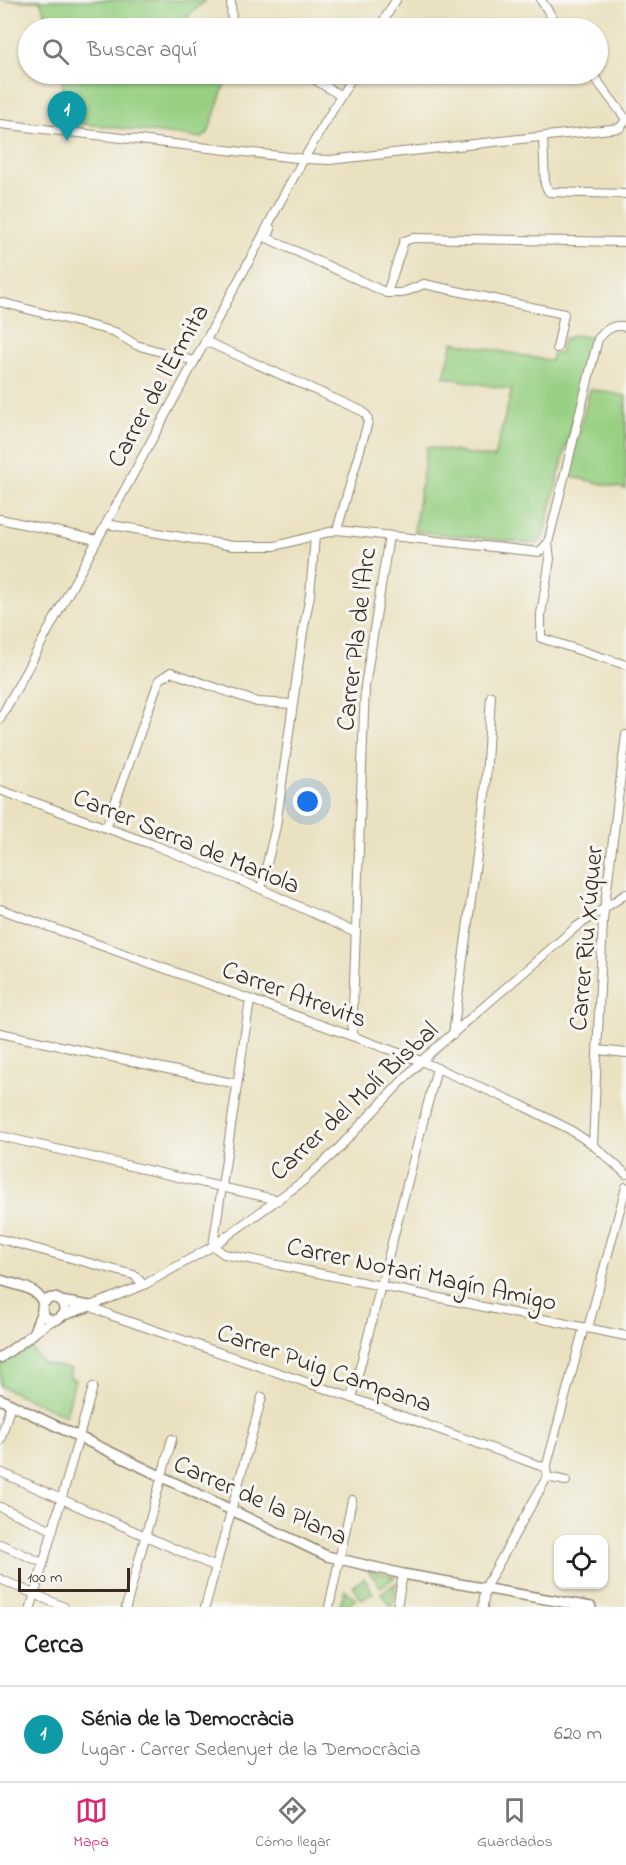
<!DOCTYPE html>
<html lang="es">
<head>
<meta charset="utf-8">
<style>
	body { margin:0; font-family:"Indie Flower",sans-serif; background:#f2f2f2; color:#222 }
	.controls { position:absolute; right:18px; bottom:18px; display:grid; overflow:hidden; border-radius:12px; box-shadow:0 2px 4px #0004 }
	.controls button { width:54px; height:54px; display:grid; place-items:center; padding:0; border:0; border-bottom:2px solid #e0e0e0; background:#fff; color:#222; font:30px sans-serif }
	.scale { position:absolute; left:18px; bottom:15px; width:112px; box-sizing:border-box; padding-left:6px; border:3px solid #3b2a1e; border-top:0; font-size:16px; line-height:21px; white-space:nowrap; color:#3b2a1e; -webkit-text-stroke:4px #f6f6f2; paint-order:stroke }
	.you { position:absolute; left:308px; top:802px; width:21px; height:21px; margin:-15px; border:4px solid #fff; border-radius:50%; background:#1a73e8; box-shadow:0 0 0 9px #1a73e833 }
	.badge { display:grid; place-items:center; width:39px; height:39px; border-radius:50%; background:#db2777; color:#fff; font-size:20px; font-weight:700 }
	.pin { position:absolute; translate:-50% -50px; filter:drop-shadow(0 2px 3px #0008) }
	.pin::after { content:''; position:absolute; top:32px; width:21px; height:18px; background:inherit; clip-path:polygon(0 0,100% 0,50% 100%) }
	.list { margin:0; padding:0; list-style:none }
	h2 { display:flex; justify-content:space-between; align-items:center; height:78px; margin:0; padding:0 24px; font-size:26px }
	h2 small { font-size:20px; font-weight:400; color:#767676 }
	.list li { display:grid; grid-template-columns:39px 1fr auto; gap:18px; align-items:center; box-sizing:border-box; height:96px; padding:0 24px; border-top:2px solid #e0e0e0 }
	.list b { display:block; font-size:22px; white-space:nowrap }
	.list p { margin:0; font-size:20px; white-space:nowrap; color:#767676 }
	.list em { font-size:20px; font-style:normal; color:#767676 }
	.icon { flex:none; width:33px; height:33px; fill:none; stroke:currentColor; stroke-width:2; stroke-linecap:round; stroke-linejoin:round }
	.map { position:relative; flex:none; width:626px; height:1607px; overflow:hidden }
	.search { position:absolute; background:#fff; box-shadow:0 2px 4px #0004; left:18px; right:18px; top:18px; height:66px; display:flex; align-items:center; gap:15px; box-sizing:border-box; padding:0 21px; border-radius:33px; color:#767676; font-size:22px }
	.sheet { height:174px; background:#fff }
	nav { display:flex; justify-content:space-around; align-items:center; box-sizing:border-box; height:84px; border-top:2px solid #e0e0e0; background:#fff; font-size:16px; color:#767676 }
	nav a { display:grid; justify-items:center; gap:3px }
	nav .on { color:#db2777 }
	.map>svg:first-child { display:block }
</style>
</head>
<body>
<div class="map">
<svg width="626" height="1607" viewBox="0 0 626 1607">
	<rect width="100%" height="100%" fill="#f6f6f2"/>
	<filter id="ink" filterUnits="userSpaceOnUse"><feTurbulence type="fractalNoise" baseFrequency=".0167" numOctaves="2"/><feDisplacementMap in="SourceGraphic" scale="12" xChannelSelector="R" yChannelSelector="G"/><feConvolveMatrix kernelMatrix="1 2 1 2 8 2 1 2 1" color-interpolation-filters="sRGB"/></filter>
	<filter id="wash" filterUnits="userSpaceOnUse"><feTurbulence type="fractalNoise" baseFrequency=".008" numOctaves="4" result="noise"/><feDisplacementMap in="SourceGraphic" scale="24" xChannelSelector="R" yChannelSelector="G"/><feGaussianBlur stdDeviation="1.35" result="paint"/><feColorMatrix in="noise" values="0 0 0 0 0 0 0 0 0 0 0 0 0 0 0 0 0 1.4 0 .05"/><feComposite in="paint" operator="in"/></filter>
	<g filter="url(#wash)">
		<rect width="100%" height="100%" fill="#eae1c0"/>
		<g fill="#98d083" stroke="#6a7d50" stroke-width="1.5">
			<path d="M0,0H206L187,17L196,28H51L40,1Z"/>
			<path d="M63,74H228L208,133L202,138L61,121Z"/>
			<path d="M574,335L594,338L542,541L535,544L414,531L427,447L494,458L512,390L444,377L453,342L551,361L553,353L560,354L563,340Z"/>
			<path d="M590,389L626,396V489L568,476Z"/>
			<path d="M29,1345L43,1363L71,1369L69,1377L75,1379L66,1416L0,1386V1366Z"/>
			<path d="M367,1569L395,1577L381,1587Z"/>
			<path d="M364,1578L373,1593L362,1600L353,1586Z"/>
			<path d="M396,1583L392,1607H391L381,1593Z"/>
			<path d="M345,1590L356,1599L346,1607H339Z"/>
		</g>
	</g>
	<g filter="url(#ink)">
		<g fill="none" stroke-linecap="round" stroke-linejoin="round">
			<g stroke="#92866f" stroke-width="10">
				<g id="minor">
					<path d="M231,0L232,26L236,28"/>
					<path d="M541,0L559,28"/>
					<path d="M379,28L396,0"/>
					<path d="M306,74L341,96"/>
					<path d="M592,74L626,119"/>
					<path d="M0,124L305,159L330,160L620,128L626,120"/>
					<path d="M543,137L545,185L549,192L626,194"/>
					<path d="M271,229L267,238L387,293H402L424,284L564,314L557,348"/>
					<path d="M387,293L404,241L413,238L626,242"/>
					<path d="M0,302L115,332L136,345L194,361"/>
					<path d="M626,327C613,323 606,330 598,339L548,543L550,559L541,614V638L626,665"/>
					<path d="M205,341L362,411L367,416L368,422L337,530"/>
					<path d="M0,519L97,540"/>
					<path d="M106,524L233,546H275L337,530L539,552L548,543"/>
					<path d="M0,719L261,239C289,182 322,128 354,74"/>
					<path d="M0,790L154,845L261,889L356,933"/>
					<path d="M106,828L159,680L171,672L257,702L293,704"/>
					<path d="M261,889L276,826L303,632L310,595L315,536"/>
					<path d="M0,909L421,1061L519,1104L569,1129L593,1145L626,1174"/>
					<path d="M250,1000L213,1246L224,1254L626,1336"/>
					<path d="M0,1033L237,1084"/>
					<path d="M453,1034L485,795L491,696"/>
					<path d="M352,1036L365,686L389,536"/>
					<path d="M598,1050L626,1053"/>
					<path d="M0,1136L278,1200"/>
					<path d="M593,1145L603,920L626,735"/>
					<path d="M0,1239L134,1275L144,1285"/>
					<path d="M90,1306L144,1285L213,1246L302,1182L335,1152L421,1061L576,927L626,894"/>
					<path d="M90,1306L110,1315L352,1398L546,1468"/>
					<path d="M588,1328L626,1187"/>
					<path d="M33,1334L53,1320"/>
					<path d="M352,1398L437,1068"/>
					<path d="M0,1441L11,1404"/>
					<path d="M0,1472L216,1567"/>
					<path d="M547,1477L566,1481"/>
					<path d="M0,1507L53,1530"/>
					<path d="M0,1544L43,1563"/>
					<path d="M0,1579L64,1607"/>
					<path d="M31,1607L93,1387"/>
					<path d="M126,1607L172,1439"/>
					<path d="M205,1607L262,1397"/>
					<path d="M329,1607L352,1500"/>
					<path d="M397,1607L403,1574"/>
					<path d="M483,1607L485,1588L547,1477L546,1468L584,1327"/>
				</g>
			</g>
			<g stroke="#92866f" stroke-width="12">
				<g id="major">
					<path d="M0,1280C15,1285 37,1287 43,1303"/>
					<circle cx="53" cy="1309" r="11"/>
					<path d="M60,1301L90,1306L61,1316"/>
					<path d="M0,1358L33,1334L42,1311"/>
					<path d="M0,1399L327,1556L403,1574L591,1607"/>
				</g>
			</g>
			<use href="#minor" stroke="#fff" stroke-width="8"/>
			<use href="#major" stroke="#fff" stroke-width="9"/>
		</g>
	</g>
	<g text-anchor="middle" stroke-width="6" stroke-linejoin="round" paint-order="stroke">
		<g font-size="26" fill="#3b2a1e" stroke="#f6f6f2">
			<text transform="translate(157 385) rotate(-61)" y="9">Carrer de l'Ermita</text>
			<text transform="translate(355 639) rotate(-83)" y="9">Carrer Pla de l'Arc</text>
			<text transform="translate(187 840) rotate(22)" y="9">Carrer Serra de Mariola</text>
			<text transform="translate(585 938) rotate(-85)" y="9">Carrer Riu Xúquer</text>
			<text transform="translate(295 993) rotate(20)" y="9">Carrer Atrevits</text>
			<text transform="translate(353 1100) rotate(-43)" y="9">Carrer del Molí Bisbal</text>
			<text transform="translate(422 1273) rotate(12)" y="9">Carrer Notari Magín Amigo</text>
			<text transform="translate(325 1367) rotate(19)" y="9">Carrer Puig Campana</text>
			<text transform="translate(261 1499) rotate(24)" y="9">Carrer de la Plana</text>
		</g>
	</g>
</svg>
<div class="controls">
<button><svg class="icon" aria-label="locate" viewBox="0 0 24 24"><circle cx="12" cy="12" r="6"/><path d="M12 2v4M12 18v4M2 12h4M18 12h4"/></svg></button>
</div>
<div class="scale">100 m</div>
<div class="you"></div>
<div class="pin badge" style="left:67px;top:141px;background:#0f9aa8">1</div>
<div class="search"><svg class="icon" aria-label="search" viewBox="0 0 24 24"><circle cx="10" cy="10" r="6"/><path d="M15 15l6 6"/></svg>Buscar aquí</div>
</div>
<section class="sheet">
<h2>Cerca<small></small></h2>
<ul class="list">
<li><span class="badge" style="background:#0f9aa8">1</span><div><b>Sénia de la Democràcia</b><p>Lugar · Carrer Sedenyet de la Democràcia</p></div><em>620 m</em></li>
</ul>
</section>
<nav>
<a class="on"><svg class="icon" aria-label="map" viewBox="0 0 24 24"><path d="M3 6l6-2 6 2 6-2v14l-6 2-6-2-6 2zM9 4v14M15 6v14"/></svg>Mapa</a>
<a><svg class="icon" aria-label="directions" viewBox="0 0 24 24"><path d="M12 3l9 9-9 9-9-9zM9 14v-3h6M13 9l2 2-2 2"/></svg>Cómo llegar</a>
<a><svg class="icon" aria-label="saved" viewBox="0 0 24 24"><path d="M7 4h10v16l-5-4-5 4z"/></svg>Guardados</a>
</nav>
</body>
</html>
